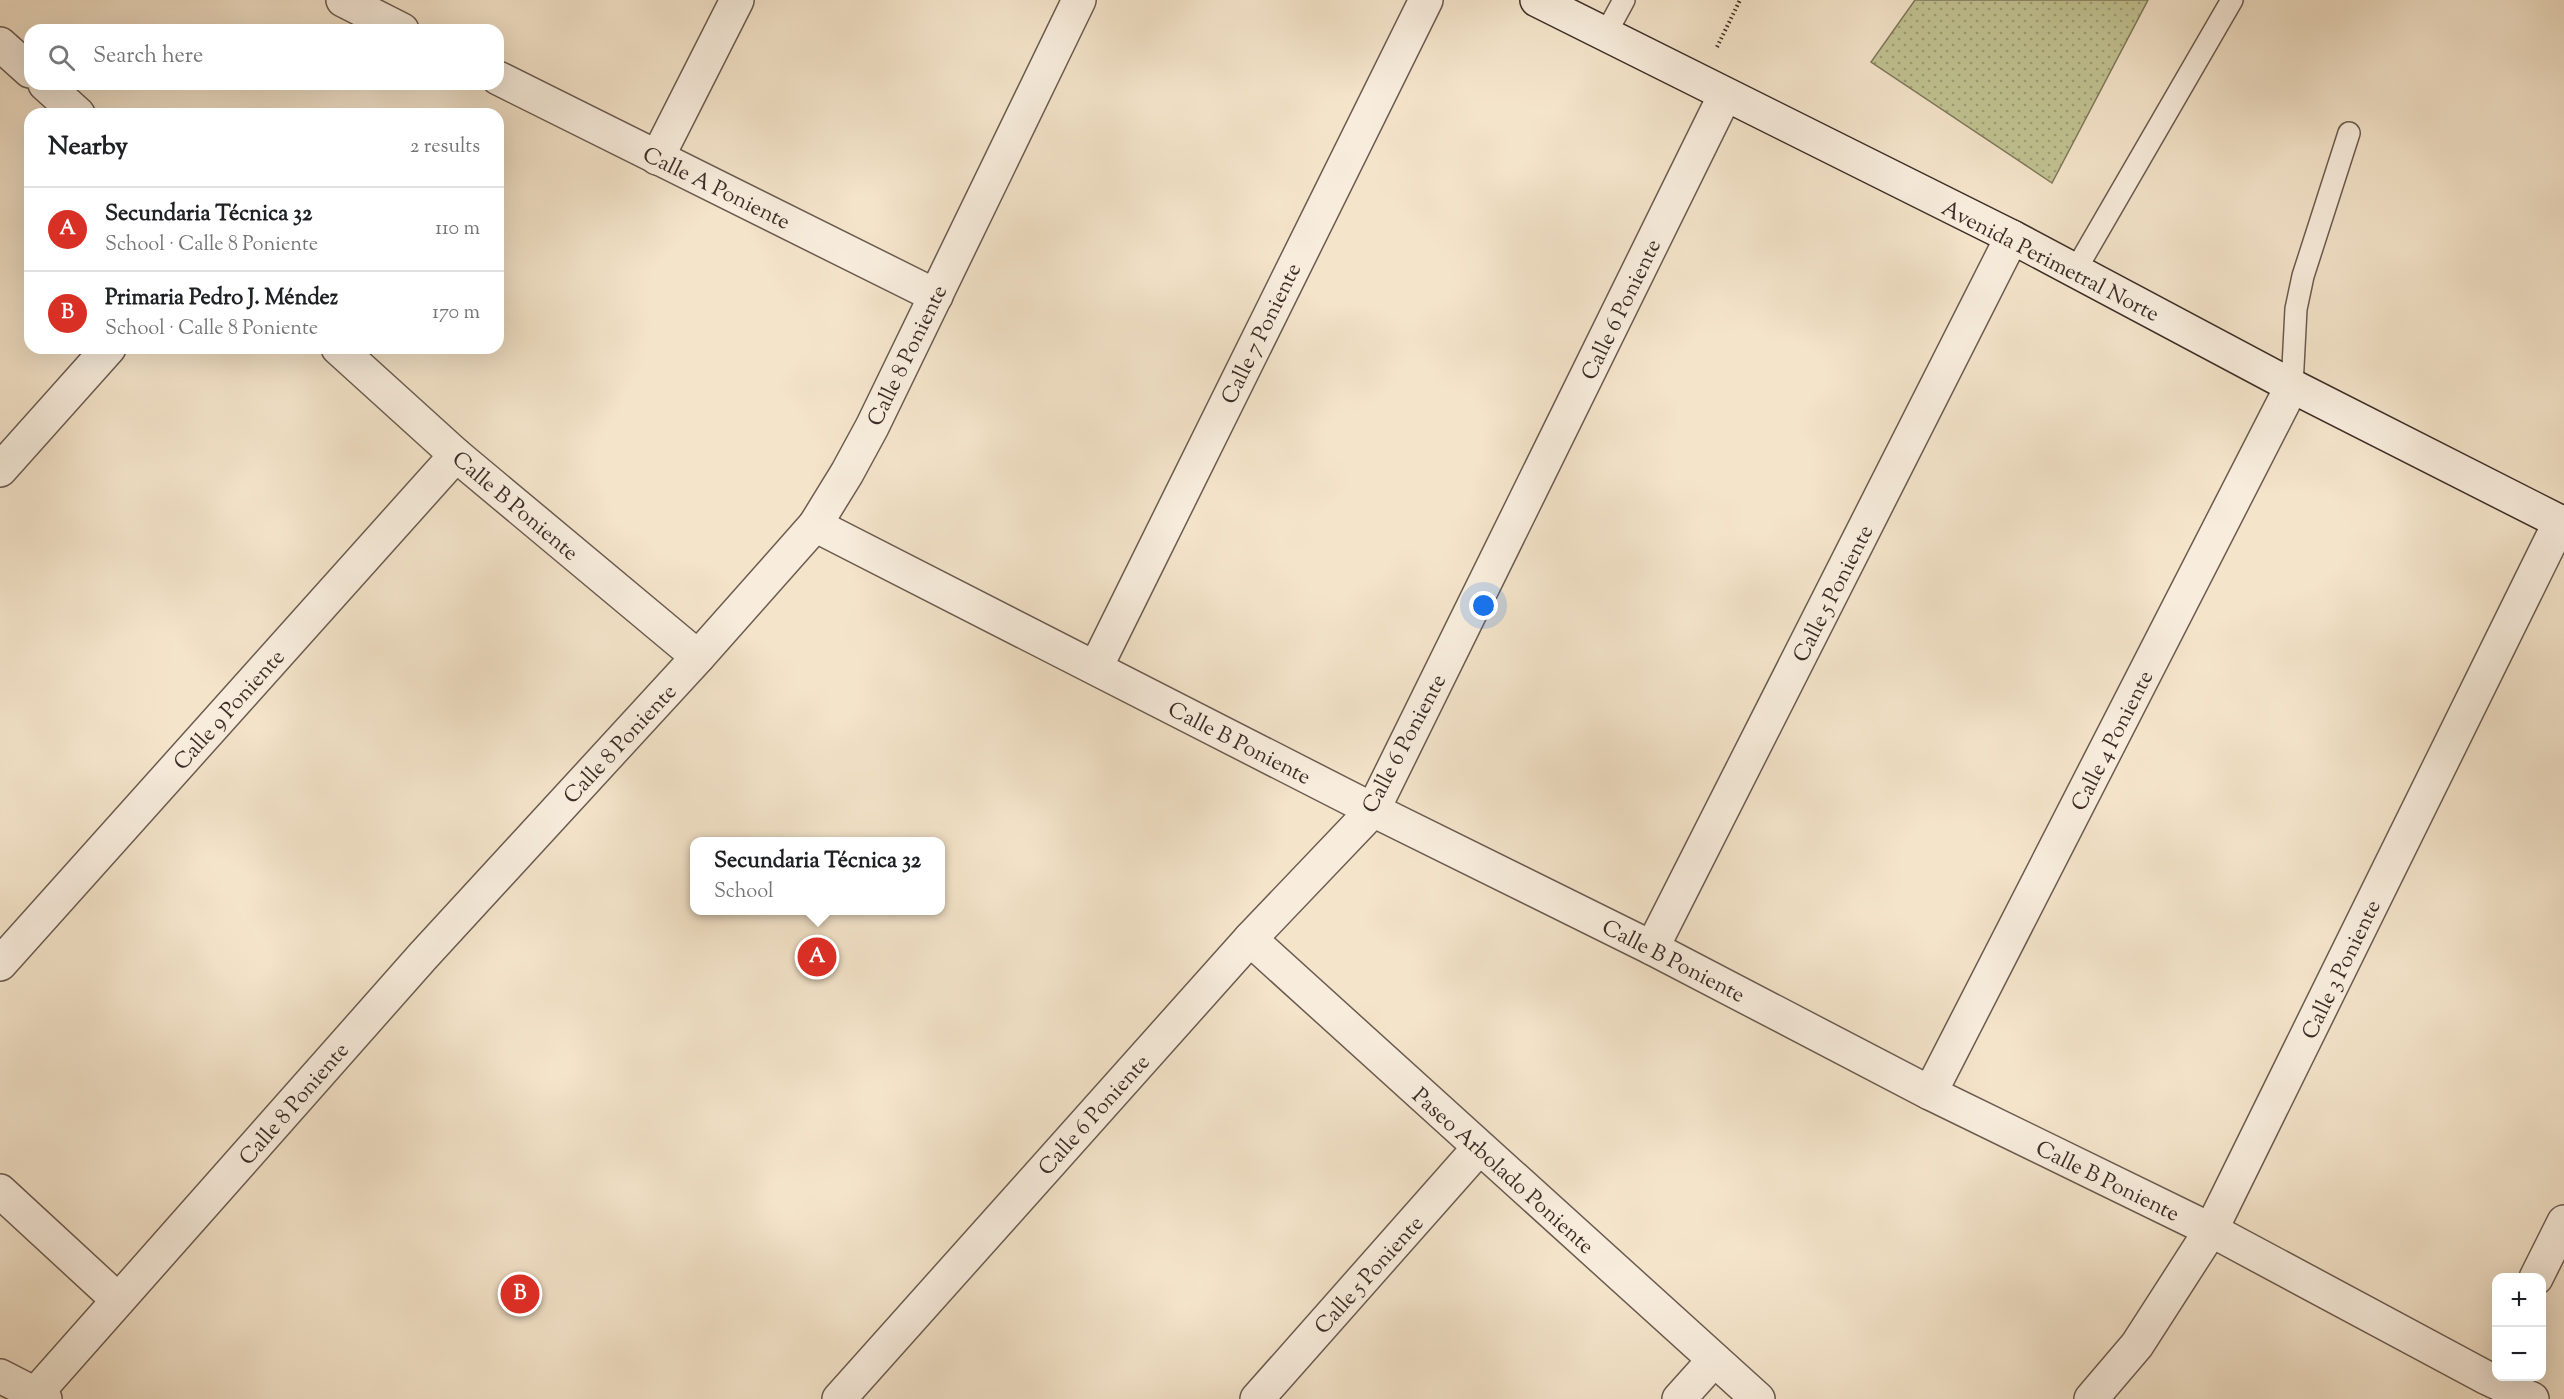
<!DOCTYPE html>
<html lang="en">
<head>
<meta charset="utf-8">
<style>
	body { margin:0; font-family:"Sorts Mill Goudy",serif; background:#f6f6f6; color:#202124 }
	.controls { position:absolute; right:18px; bottom:18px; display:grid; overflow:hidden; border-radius:12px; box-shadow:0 6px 24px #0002 }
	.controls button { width:54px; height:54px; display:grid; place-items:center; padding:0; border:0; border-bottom:2px solid #e0e0e0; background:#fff; color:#202124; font:30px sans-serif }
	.you { position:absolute; left:1484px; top:606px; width:21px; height:21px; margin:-15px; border:4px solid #fff; border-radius:50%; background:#1a73e8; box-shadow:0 0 0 9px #1a73e833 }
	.badge { display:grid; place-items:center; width:39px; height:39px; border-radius:50%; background:#d93025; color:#fff; font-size:20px; font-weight:700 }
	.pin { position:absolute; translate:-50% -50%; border:3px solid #fff; box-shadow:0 2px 6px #0006 }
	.popup { position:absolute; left:690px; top:837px; width:255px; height:78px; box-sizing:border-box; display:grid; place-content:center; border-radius:12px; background:#fff; filter:drop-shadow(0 2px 4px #0005); font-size:20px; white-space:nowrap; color:#757577 }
	.popup b { font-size:22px; color:#202124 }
	.popup::after { content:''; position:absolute; left:50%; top:100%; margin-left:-12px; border:12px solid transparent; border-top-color:#fff }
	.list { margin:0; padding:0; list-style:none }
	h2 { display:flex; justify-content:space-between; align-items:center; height:78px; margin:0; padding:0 24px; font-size:26px }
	h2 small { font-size:20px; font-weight:400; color:#757577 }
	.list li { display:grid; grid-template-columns:39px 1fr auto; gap:18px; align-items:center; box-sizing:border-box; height:84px; padding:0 24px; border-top:2px solid #e0e0e0 }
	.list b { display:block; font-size:22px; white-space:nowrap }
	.list p { margin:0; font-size:20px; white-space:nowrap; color:#757577 }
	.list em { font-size:20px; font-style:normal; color:#757577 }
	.icon { flex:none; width:33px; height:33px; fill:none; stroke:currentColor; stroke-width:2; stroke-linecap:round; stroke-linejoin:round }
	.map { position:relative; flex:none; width:2564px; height:1399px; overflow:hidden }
	.search { position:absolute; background:#fff; box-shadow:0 6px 24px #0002; left:24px; top:24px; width:480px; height:66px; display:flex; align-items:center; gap:15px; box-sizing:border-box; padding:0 21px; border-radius:18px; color:#757577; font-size:22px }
	.panel { position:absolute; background:#fff; box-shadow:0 6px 24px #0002; left:24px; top:108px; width:480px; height:246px; border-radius:18px }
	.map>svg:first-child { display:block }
</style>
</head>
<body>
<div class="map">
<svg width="2564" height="1399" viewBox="0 0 2564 1399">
	<defs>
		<pattern id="grass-dots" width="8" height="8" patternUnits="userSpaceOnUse" patternTransform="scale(1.5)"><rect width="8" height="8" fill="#c1c292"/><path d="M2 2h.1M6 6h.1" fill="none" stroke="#9e9e77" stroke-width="1.8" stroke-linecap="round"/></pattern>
	</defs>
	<rect width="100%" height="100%" fill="#f4e4ca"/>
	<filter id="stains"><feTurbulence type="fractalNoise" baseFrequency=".00333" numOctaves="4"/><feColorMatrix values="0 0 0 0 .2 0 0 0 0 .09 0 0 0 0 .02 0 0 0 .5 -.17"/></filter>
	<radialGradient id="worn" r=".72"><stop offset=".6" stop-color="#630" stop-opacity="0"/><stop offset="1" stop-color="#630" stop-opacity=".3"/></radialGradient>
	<path fill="url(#grass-dots)" stroke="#7f785c" stroke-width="1.5" d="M1915,0H2148L2052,183L1871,62Z"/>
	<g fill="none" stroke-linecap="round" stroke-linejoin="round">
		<g stroke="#6b5b50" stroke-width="24">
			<g id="lane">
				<path d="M1605,35L1624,0"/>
				<path d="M2075,271L2232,0"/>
				<path d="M2292,386L2296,309L2303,276L2349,133"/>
			</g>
		</g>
		<g stroke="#6b5b50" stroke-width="36">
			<g id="street">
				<path d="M343,0L402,30"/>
				<path d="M0,44L30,71"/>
				<path d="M498,78L936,296"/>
				<path d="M45,84L78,114"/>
				<path d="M657,158L737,0"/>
				<path d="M338,348L456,455L698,657"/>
				<path d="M0,470L109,348"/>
				<path d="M815,525L1373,810L1652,948L1930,1093L2211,1230L2485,1377L2532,1399"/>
				<path d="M1096,667L1426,0"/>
				<path d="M1250,939L1758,1399"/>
				<path d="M1652,948L2012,237"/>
				<path d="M0,964L456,455"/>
				<path d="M1930,1093L2292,386"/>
				<path d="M0,1191L118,1300"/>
				<path d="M2536,1278L2564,1222"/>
				<path d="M0,1376L45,1399"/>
				<path d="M31,1399L423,956L698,657L815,525L847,473L872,427L1079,0"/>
				<path d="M839,1399L1250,939L1373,810L1725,95"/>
				<path d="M1257,1399L1479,1148"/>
				<path d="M1679,1399L1714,1360"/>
				<path d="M2091,1399L2137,1345L2211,1230L2560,522"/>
			</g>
		</g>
		<g stroke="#3d2d27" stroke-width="36">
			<path id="secondary" d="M1537,0L2012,237L2292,386L2564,524"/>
		</g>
		<path stroke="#3d2d27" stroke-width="4" stroke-dasharray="1.5 3" stroke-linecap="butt" d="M1717,47L1740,0"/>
		<use href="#lane" stroke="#f8eddd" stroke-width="21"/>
		<use href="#street" stroke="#f8eddd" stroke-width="33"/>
		<use href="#secondary" stroke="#f8eddd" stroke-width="33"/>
	</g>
	<g text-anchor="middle" stroke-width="4.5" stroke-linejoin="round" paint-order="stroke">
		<g font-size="22" fill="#3d2d27" stroke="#f8eddd">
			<text transform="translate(717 187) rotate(26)" y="8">Calle A Poniente</text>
			<text transform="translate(2051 260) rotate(27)" y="8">Avenida Perimetral Norte</text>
			<text transform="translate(1620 309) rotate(-64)" y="8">Calle 6 Poniente</text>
			<text transform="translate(1260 333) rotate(-64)" y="8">Calle 7 Poniente</text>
			<text transform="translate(906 355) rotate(-64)" y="8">Calle 8 Poniente</text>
			<text transform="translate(516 505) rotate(40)" y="8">Calle B Poniente</text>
			<text transform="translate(1832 593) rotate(-63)" y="8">Calle 5 Poniente</text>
			<text transform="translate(228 709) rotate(-48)" y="8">Calle 9 Poniente</text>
			<text transform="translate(2111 740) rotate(-63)" y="8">Calle 4 Poniente</text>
			<text transform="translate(1240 742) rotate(27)" y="8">Calle B Poniente</text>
			<text transform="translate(619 743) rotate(-47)" y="8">Calle 8 Poniente</text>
			<text transform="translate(1403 743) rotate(-62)" y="8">Calle 6 Poniente</text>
			<text transform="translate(1674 960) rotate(27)" y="8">Calle B Poniente</text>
			<text transform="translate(2340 969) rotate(-64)" y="8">Calle 3 Poniente</text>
			<text transform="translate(293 1103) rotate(-49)" y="8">Calle 8 Poniente</text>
			<text transform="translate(1093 1114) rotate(-48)" y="8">Calle 6 Poniente</text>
			<text transform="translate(1504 1170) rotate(42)" y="8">Paseo Arbolado Poniente</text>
			<text transform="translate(2108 1180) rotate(26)" y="8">Calle B Poniente</text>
			<text transform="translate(1368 1274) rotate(-48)" y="8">Calle 5 Poniente</text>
		</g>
	</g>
	<rect width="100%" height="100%" filter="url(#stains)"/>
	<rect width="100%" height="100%" fill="url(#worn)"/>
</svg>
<div class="controls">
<button>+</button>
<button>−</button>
</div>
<div class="you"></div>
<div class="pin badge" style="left:817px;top:957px">A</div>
<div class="popup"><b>Secundaria Técnica 32</b>School</div>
<div class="pin badge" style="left:520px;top:1294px">B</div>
<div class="search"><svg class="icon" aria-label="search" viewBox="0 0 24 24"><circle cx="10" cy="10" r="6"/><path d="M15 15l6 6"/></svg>Search here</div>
<section class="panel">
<h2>Nearby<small>2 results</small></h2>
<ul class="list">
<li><span class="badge">A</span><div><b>Secundaria Técnica 32</b><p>School · Calle 8 Poniente</p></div><em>110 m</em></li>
<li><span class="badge">B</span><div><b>Primaria Pedro J. Méndez</b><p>School · Calle 8 Poniente</p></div><em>170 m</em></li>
</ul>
</section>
</div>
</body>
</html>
